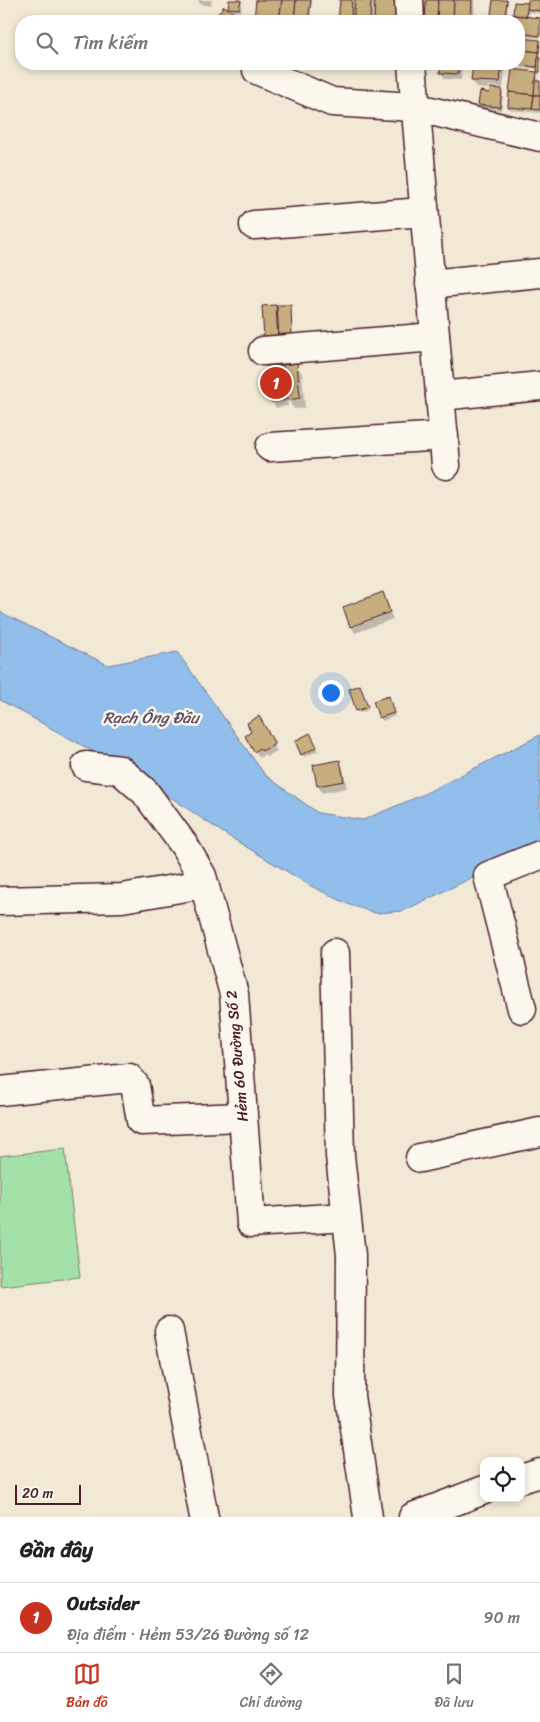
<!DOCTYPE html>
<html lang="vi">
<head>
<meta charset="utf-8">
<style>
	body { margin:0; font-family:Sriracha,sans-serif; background:#f6f6f6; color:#222 }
	.controls { position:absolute; right:15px; bottom:15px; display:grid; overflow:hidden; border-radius:10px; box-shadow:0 2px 8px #0003 }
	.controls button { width:45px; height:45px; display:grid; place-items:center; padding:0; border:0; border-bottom:1px solid #e0e0e0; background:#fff; color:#222; font:25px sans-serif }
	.scale { position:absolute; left:15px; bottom:12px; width:66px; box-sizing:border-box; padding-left:5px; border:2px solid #4a1f2b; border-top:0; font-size:14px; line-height:18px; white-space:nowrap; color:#4a1f2b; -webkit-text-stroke:4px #fbf7ec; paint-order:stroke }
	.you { position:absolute; left:330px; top:692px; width:18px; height:18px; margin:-12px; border:4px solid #fff; border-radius:50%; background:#1a73e8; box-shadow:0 0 0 8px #1a73e833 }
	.badge { display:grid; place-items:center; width:32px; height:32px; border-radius:50%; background:#c8321e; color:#fff; font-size:16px; font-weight:700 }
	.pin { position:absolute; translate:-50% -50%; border:2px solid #fff; box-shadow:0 1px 5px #0006 }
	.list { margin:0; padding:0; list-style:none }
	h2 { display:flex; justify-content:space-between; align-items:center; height:65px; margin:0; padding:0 20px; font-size:21px }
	h2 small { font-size:16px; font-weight:400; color:#767676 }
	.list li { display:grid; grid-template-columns:32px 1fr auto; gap:15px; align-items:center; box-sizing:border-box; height:70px; padding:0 20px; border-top:1px solid #e0e0e0 }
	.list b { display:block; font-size:19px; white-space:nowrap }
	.list p { margin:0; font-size:16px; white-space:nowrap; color:#767676 }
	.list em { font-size:16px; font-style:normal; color:#767676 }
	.icon { flex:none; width:28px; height:28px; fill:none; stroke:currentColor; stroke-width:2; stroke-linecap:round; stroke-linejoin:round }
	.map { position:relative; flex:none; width:540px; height:1517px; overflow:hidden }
	.search { position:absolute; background:#fff; box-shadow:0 2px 8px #0003; left:15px; right:15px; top:15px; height:55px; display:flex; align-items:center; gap:12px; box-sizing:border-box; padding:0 18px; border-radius:20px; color:#767676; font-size:19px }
	.sheet { height:135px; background:#fff }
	nav { display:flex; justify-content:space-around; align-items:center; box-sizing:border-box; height:70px; border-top:1px solid #e0e0e0; background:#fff; font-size:14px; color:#767676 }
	nav a { display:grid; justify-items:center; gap:2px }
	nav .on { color:#c8321e }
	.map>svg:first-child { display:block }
</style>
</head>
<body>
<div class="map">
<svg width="540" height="1517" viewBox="0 0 540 1517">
	<rect width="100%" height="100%" fill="#f1e8d6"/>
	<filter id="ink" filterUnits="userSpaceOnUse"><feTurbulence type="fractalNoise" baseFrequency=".02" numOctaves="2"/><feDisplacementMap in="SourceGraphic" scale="10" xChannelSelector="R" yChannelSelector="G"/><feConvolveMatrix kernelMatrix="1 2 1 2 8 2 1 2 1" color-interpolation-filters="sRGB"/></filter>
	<g filter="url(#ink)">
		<path fill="#a4e1a8" stroke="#77806a" d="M65,1149L80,1277L0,1286V1156Z"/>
		<path fill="#92beeb" stroke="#757e9e" d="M0,612L108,665L177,652L265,775L318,813L363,820L422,795L540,735V845L403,911L376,913L350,905L311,886L225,834L145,780L0,700Z"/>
		<g fill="#0003">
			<path d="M198,0H212L211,6L200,4Z"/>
			<path d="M230,0H242L241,12L231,11Z"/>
			<path d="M258,0H312L310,21H256Z"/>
			<path d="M341,0H374L376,4V0L400,21H325L326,19L340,20Z"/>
			<path d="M427,0H474L475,21H426Z"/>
			<path d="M494,0H508L506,21H492Z"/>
			<path d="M530,0H540V13L529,12L528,18L540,19V38L519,36V21H513L515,3L529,5Z"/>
			<path d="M235,15L237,18L234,21H218L217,18Z"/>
			<path d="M519,39L540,42V75L537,74L540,83V113L511,110L509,106L513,70L538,73V69L523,68L521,65L523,52H519Z"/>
			<path d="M324,64H340L339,70L327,69Z"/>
			<path d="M371,64H394V69L373,67Z"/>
			<path d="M442,64H462L461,80L445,79L441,72Z"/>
			<path d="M474,64H506L503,88L489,86L488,89L476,88L473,81Z"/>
			<path d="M501,90L503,94L501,110L481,108L480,105Z"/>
			<path d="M290,306L293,341H282L278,335L279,341L267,342L275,307L278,313Z"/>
			<path d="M296,364L302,374L305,408L294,409L287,398L288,406L276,408L272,401L280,366L286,375Z"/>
			<path d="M383,594L393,619L355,633L351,626Z"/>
			<path d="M360,686L368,710L359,713L357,710Z"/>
			<path d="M390,701L395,716L382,721L375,702Z"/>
			<path d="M259,718L277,751L266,757L265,754L259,758L247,736L253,733Z"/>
			<path d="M310,735L318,751L304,757L296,741Z"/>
			<path d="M340,762L343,768L347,788L322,793L318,786L315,766Z"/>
		</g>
		<g fill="#c7ae7e" stroke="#4a1f2b">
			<path d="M229,0H241L239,9L228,8Z"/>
			<path d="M256,0H282L279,21L254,20Z"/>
			<path d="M282,0H296L294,21H279Z"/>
			<path d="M296,0H311L308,21H294Z"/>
			<path d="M340,0H352L351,21H338Z"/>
			<path d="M355,0H371L370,21H353Z"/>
			<path d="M375,0H397L396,21H374Z"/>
			<path d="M426,0H438L437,21H425Z"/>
			<path d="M438,0H454L453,21H437Z"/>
			<path d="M454,0H472L471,21H453Z"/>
			<path d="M493,0H507L505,21H490Z"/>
			<path d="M528,0H540V11L527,9Z"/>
			<path d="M514,2L528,3L526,16L513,15Z"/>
			<path d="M224,6L236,14L231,21H219L215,18Z"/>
			<path d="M513,15L540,18V36L519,33V21H512Z"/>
			<path d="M324,18H339L338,21H324Z"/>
			<path d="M519,38L540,40L539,52L519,50Z"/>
			<path d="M522,50L539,52L537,67L520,65Z"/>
			<path d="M538,57L540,58V72H537Z"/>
			<path d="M441,64H458V74L440,73Z"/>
			<path d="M473,64H502L500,82L471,81Z"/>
			<path d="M512,69L537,72L534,95L509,92Z"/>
			<path d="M535,81H540V95H534Z"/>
			<path d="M490,88L502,89L500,107L478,105L480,91L489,93Z"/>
			<path d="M509,92L534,95L532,109L508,107Z"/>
			<path d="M534,95H540V110L532,109Z"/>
			<path d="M276,305L278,339H264L262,306Z"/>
			<path d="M277,305H291L292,338L279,339Z"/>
			<path d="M297,363L300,398L287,400L283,365Z"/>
			<path d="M281,365L285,400L271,402L267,366Z"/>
			<path d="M383,592L390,612L350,627L343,607Z"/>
			<path d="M360,685L368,707L356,711L349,689Z"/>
			<path d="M389,696L394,713L379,718L373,701Z"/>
			<path d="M259,716L275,744L262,751L260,748L254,752L245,736L251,732L247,723Z"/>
			<path d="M310,733L317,747L301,755L295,741Z"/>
			<path d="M340,760L344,781L317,786L313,765Z"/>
		</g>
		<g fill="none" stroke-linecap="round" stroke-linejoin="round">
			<g stroke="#4a1f2b" stroke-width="31">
				<g id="minor">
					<path d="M409,0L410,21"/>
					<path d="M412,64L446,465"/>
					<path d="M257,70L332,102L414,107L540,137"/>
					<path d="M254,225L423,212"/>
					<path d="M430,284L540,273"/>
					<path d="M263,351L435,337"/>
					<path d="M440,396L540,386"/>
					<path d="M270,447L444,436"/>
					<path d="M86,766L120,770L145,792L184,845L202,876L234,994L251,1223L346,1217"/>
					<path d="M0,901L122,898L203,884"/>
					<path d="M335,953L340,1156L351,1255L350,1396L368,1517"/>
					<path d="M522,1009L488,876L540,855"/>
					<path d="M0,1091L129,1078L135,1085L141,1121L242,1117"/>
					<path d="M420,1158L540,1132"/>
					<path d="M169,1331L204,1517"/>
					<path d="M521,1479L540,1473"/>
					<path d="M413,1517L484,1490"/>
				</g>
			</g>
			<use href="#minor" stroke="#fbf7ec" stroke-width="28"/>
		</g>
	</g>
	<g text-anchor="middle" stroke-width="5" stroke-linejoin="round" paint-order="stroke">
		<g font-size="15" fill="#4a1f2b" stroke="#fbf7ec">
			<text transform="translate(237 1056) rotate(-95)" y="5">Hẻm 60 Đường Số 2</text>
		</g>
		<g font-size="16" font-style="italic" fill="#604f65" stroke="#fbf7ec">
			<text x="151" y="723">Rạch Ông Đầu</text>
		</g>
	</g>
</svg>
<div class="controls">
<button><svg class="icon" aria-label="locate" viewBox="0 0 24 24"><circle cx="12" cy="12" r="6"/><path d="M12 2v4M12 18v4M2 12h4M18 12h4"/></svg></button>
</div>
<div class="scale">20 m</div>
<div class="you"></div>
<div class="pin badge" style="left:276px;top:383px">1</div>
<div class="search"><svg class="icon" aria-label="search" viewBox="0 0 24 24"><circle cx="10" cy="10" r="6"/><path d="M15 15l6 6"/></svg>Tìm kiếm</div>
</div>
<section class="sheet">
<h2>Gần đây<small></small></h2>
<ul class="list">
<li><span class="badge">1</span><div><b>Outsider</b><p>Địa điểm · Hẻm 53/26 Đường số 12</p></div><em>90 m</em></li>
</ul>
</section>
<nav>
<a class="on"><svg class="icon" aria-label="map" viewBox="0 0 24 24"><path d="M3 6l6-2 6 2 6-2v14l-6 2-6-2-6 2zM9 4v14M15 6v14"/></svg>Bản đồ</a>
<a><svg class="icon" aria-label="directions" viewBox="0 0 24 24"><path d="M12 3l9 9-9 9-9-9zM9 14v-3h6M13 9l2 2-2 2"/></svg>Chỉ đường</a>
<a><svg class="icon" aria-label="saved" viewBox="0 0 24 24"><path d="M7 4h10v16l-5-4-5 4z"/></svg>Đã lưu</a>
</nav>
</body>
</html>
